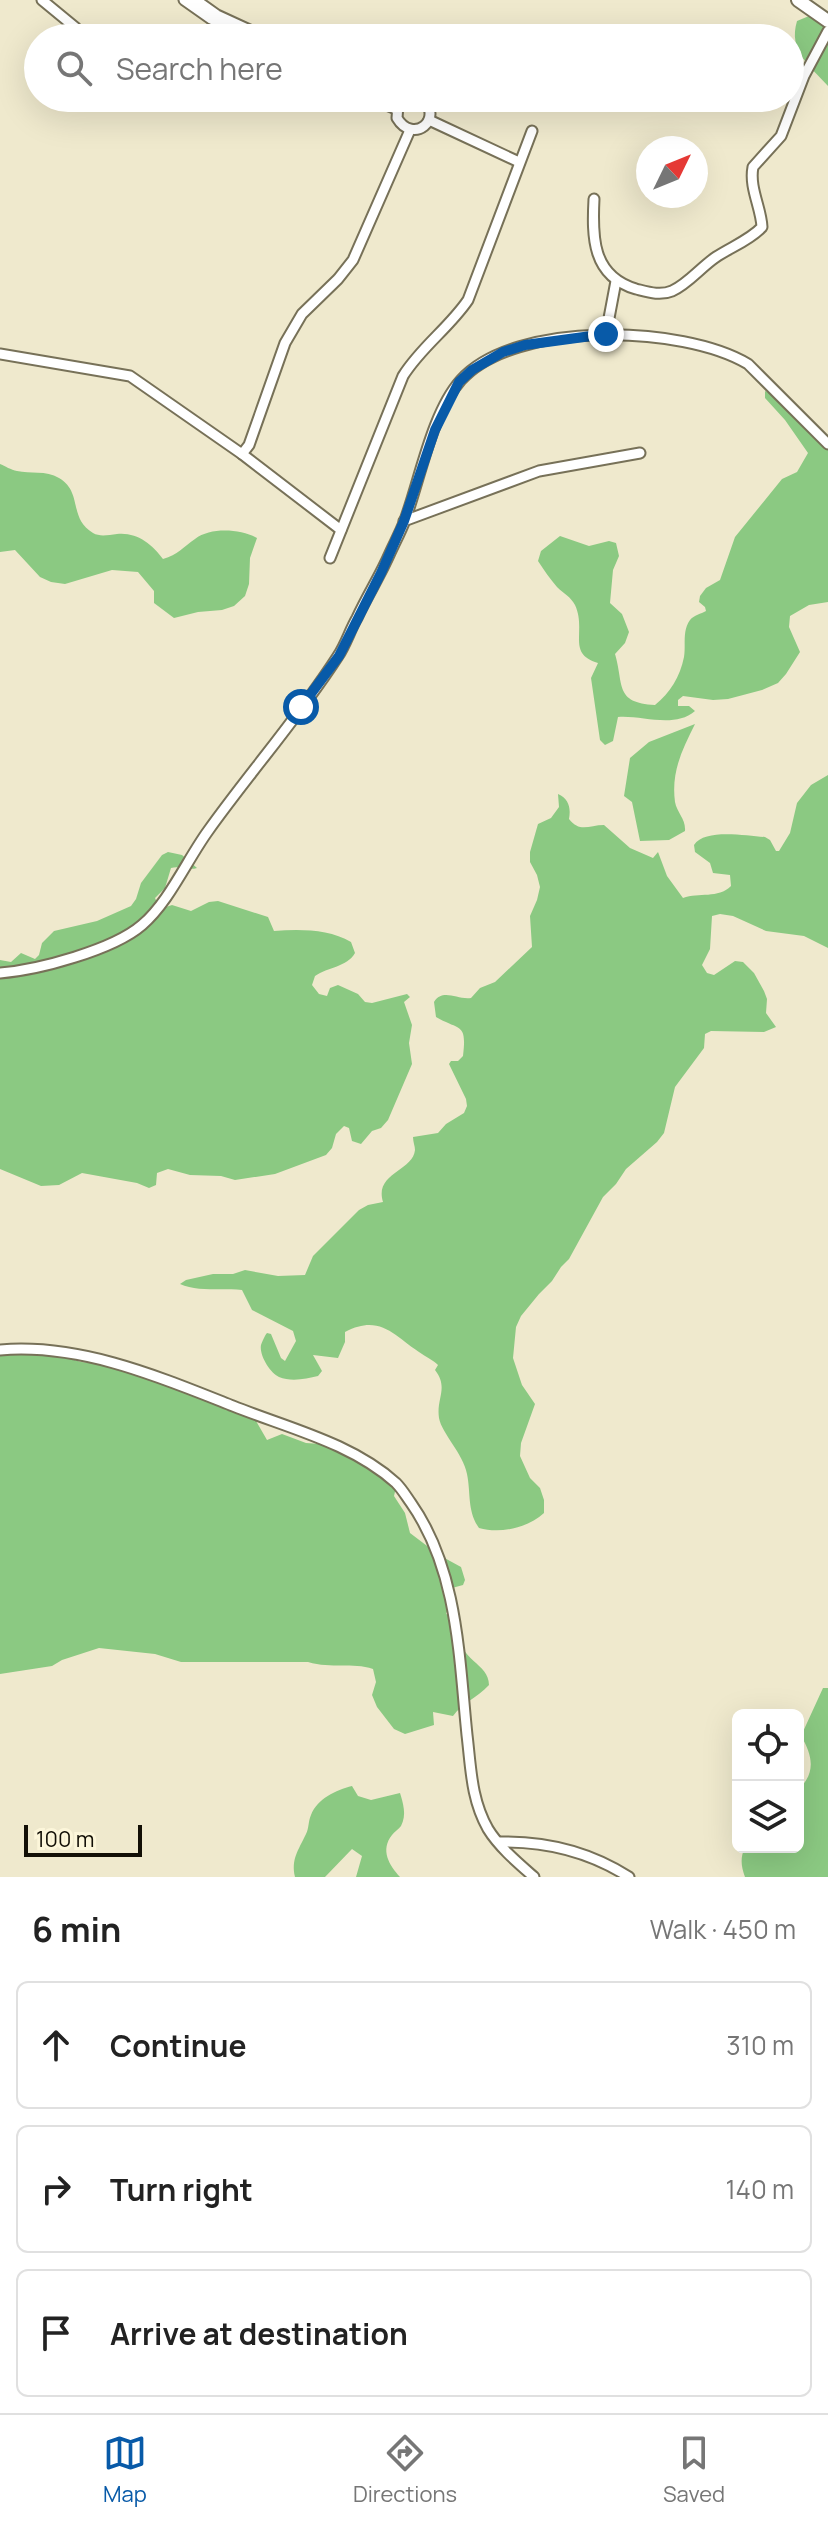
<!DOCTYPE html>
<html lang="en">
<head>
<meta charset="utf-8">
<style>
	body { margin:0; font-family:Manrope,sans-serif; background:#f6f6f6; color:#222 }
	.controls { position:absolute; right:24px; bottom:24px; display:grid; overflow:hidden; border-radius:12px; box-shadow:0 8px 32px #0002 }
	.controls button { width:72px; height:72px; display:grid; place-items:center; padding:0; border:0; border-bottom:2px solid #e0e0e0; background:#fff; color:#222; font:40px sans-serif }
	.compass { position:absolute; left:636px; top:136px; width:72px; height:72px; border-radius:50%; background:#fff; box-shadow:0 8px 32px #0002; rotate:47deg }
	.scale { position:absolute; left:24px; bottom:20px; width:118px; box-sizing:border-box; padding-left:8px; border:4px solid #120f06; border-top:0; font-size:22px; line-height:28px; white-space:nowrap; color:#120f06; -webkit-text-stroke:6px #fcf6da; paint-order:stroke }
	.stop { position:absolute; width:24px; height:24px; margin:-18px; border:6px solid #085aa8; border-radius:50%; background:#fff }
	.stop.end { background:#085aa8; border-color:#fff; box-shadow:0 2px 8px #0008 }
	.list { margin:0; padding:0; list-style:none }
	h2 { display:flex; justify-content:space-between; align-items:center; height:104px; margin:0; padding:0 32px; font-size:34px }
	h2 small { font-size:26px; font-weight:400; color:#767676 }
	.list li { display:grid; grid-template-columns:52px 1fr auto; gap:24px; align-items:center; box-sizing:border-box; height:128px; margin:0 16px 16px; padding:0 16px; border:2px solid #e0e0e0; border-radius:12px }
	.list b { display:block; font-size:30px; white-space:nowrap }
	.list em { font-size:26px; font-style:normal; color:#767676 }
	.icon { flex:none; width:44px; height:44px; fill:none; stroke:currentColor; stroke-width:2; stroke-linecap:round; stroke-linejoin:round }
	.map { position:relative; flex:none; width:828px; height:1877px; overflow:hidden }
	.search { position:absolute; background:#fff; box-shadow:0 8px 32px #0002; left:24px; right:24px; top:24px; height:88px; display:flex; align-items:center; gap:20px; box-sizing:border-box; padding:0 28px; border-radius:44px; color:#767676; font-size:30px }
	.sheet { height:536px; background:#fff }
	nav { display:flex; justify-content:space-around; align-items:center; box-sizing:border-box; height:112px; border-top:2px solid #e0e0e0; background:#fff; font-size:22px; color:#767676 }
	nav a { display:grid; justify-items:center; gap:4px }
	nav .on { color:#085aa8 }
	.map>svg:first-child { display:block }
</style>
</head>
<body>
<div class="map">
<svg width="828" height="1877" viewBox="0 0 828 1877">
	<rect width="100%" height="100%" fill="#efe9cd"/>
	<g fill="#8bc982">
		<path d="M809,16L828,25V86C809,65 788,51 797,21Z"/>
		<path d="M777,386L828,442V602L809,605L790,616L789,627L800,652L786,674L778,683L762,690L728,699L713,700L683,696L678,700V706H689L695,711C674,729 642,715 618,717L613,741L605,745L600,740L591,678L598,663C566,654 587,631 575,605C571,597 563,593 557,587C550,579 544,570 538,561L541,551L560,536L589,546L609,541L616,543L619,556L613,570L610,603L622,614L629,632L625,643L615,654C624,684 614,703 655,705C670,693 680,677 684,657C686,645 682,631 690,620C694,615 701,614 706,611L705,607L699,602L700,596L706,588L720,580L735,537L782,479L797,472L808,453L785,420L765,398V391L769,393Z"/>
		<path d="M0,464C5,466 11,470 17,471C30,474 46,470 59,478C83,492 68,518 93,533C100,537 108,535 117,534C137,532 152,544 163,559C178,555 183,547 195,539C211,527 240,529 257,538L250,558L249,584L245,596L234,606L222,610L198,612L174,618L154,603V591L138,572L112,570L65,584L51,582L40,577L15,550L0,552Z"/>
		<path d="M695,724C682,750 671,772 675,802C677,813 686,819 685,831L669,840L640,841L632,802L624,796L630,758L649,742Z"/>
		<path d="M828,775V948L804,936L766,931L733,916L720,914L712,916L710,949L702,965L707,973L714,975L735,961L743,962L754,973L764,991L767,999L766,1013L776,1027L764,1032L711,1031L705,1034L704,1048L675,1087L664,1133L657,1142L626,1169L616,1184L603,1197L569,1259L561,1267L552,1281L539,1294L521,1316L516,1327L513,1358L522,1385L535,1404L521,1443L520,1456L530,1478L540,1488L544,1500V1513C528,1528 500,1534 479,1528C467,1511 471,1493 467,1474C463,1453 442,1434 439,1418C436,1398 449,1388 435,1370L438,1365C433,1360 428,1358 422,1354C395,1337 381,1313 345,1332V1342L338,1358L313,1355L322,1371L318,1376C306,1379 291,1382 279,1377C270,1373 259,1355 261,1345C262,1342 265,1335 267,1333L271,1334L281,1358L285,1361L296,1341L293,1331L252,1310L242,1290C222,1288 197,1292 180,1284L186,1280L213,1274H233L245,1270L278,1276L305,1275L313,1256L359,1210L368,1205L383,1202C374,1173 413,1171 415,1150C415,1146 413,1142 413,1137L438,1133L446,1124L464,1113L467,1106L466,1099L449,1064L451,1061H458L463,1056C467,1022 460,1031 436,1017L434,1002C443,988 457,1000 471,998L480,988L495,982L532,947L530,916L537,900L540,887L537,875L530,862V852L538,824L551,818L559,807L558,794C569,799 571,808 569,819C580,833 589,825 604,825L630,848L653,858L658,852L667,876L683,898C699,892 718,899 731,886L730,875L713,873L710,863L695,852L694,845C705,828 746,836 765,837L770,840L776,851H779L790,833L797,803L811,785Z"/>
		<path d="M168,852L182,855L197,868C188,871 180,865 171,868L165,888L155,898L160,909L172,905L191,911L209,902L218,901L268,917L274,931C300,929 329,929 351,942L355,953C347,967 328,967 315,976L312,985L319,994L327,996L330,988L338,985L358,994L365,1002L372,1003L407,994L410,997L404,1002L412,1025L409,1043L412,1064L388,1120L381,1128L372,1131L361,1144L352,1141L349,1128L344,1126L336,1134L332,1148L326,1155L275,1174L235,1180L221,1176L190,1175L168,1169L157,1173L156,1185L149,1188L137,1183L82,1173L59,1185L41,1186L0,1169V960L11,962L21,953L35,959L39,955L42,943L54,931L97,921L131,906L136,899L141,883L162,855Z"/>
		<path d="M21,1343L81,1362L105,1364L114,1369L129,1366L252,1414L267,1440L282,1434L306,1443L321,1444L360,1460L374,1472L397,1483L394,1496L405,1513L410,1533L439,1555L461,1567L465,1580L463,1585L452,1588L450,1604L446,1614L459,1618C451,1661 489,1660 489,1685C476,1699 463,1702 453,1716L433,1712L434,1725L405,1734L394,1729L377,1707L372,1695L376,1682L373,1669C352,1662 332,1669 308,1662H181L155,1654L99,1648L62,1660L52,1666L0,1674V1349Z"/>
		<path d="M823,1688H828V1877H745C741,1866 740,1858 745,1847H798V1790C816,1773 813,1756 801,1736Z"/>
		<path d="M352,1786L358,1796L371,1800L400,1793C403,1803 407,1815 401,1826C399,1829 394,1832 392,1835C380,1850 389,1865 400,1877H356L362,1856L352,1849L325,1877H295C291,1859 298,1851 306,1834C309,1828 308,1822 311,1815C317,1799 336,1790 352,1786Z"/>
	</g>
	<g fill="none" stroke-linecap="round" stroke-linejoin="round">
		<g stroke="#777158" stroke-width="13">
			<g id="street">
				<path d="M42,0L76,28"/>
				<path d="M184,0L211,19L249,38"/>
				<path d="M196,0L217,15L267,38"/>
				<path d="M370,98L396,109"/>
				<path d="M404,98L398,105L397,118C413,145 445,119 422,98"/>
				<path d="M429,120L519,162"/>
				<path d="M594,199C592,237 592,276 636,289C648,292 660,296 672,291C688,284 701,267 716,257C731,247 750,240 762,227C761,207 749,188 753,167L781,136L804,76L828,31"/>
				<path d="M606,334L616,281"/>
				<path d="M0,354L130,376L242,454L341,530"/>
				<path d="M242,454L249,445L285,343L302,314L338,279L353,260L410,130"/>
				<path d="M404,521L539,471L640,453"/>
				<path d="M330,558L403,376C421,347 449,328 468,300L532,131"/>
				<path d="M0,973C38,970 113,950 142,925C169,902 187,860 208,831C250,772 299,717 338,656C346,644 350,630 357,618C367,596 380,576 390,553C395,542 401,531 405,520C420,479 432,412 461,380C515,320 683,325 748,364L828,444"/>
				<path d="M0,1350C80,1343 160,1377 233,1406C288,1428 352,1443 396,1483C402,1489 406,1496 411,1503C458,1570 459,1657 467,1735C471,1768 471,1799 488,1829C499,1847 518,1863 534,1877"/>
				<path d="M499,1842C545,1841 590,1852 629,1877"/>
			</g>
		</g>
		<g stroke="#777158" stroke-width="16">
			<path id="secondary" d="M798,0L828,21"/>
		</g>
		<use href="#street" stroke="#fff" stroke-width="9"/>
		<use href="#secondary" stroke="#fff" stroke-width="12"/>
	</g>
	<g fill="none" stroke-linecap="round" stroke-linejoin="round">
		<path stroke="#085aa8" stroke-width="10" d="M301,707L339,656L381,573L404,521L435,430L459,382L472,370L503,352L525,345L606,334"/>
	</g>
</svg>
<div class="controls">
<button><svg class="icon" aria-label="locate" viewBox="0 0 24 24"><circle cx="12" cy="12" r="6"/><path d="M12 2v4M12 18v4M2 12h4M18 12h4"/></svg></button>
<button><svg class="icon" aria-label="layers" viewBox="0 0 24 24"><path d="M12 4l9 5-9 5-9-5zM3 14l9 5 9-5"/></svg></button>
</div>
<svg class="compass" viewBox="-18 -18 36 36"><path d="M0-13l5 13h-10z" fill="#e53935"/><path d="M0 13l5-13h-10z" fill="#767676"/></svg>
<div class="scale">100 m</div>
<div class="stop" style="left:301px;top:707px"></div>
<div class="stop end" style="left:606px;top:334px"></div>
<div class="search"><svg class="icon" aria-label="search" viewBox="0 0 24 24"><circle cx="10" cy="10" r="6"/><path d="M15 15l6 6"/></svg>Search here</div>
</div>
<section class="sheet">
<h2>6 min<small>Walk · 450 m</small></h2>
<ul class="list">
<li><svg class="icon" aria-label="ahead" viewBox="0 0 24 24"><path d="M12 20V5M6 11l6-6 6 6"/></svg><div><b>Continue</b></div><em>310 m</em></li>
<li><svg class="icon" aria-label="right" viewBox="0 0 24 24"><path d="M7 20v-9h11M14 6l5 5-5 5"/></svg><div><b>Turn right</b></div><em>140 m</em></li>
<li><svg class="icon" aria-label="arrive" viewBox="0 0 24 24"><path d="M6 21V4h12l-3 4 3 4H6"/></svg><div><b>Arrive at destination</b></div></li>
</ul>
</section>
<nav>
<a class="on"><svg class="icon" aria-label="map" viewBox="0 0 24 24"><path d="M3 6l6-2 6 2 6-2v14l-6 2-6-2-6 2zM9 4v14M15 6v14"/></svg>Map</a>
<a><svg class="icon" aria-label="directions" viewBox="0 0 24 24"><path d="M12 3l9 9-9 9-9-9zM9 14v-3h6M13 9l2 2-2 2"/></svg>Directions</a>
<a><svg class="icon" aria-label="saved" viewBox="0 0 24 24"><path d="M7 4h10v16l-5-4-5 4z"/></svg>Saved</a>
</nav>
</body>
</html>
